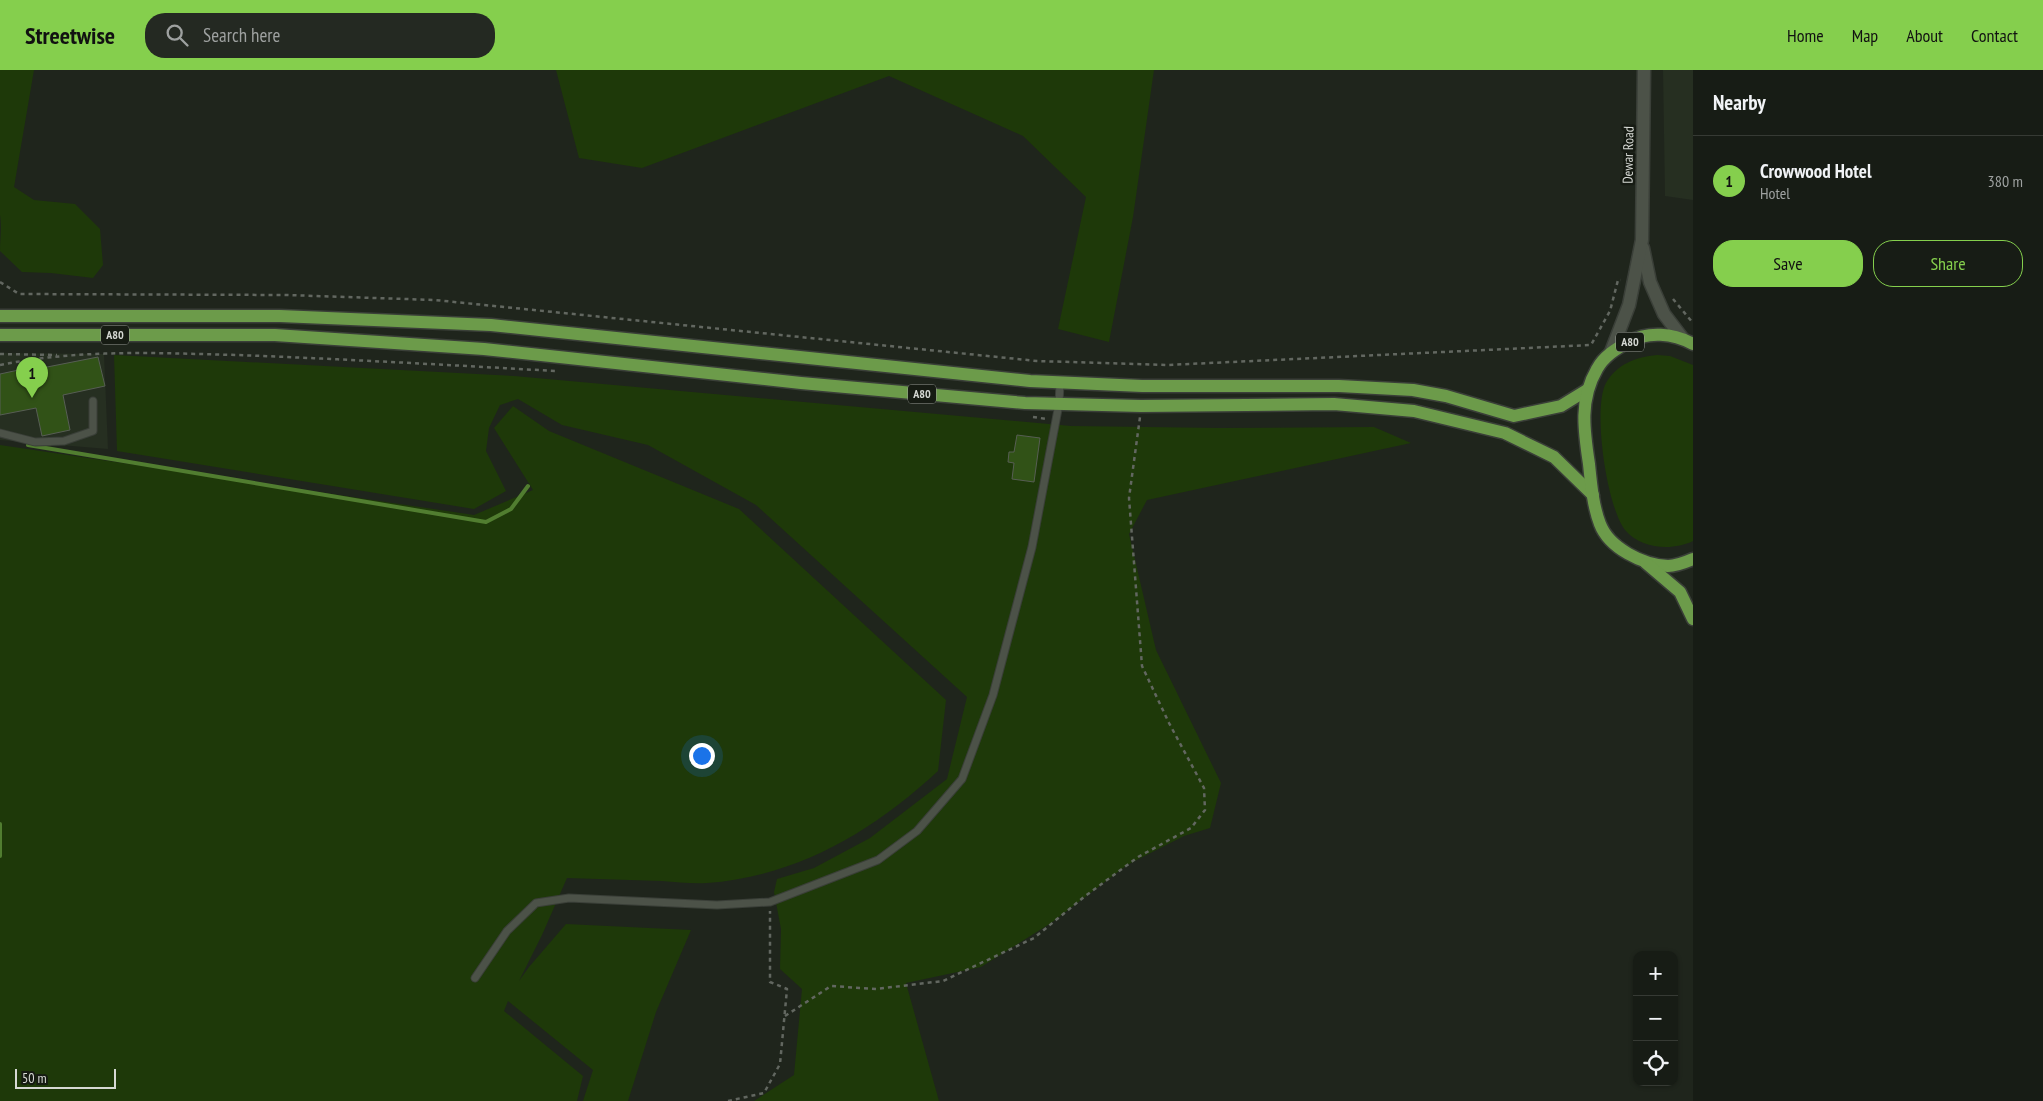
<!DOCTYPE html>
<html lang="en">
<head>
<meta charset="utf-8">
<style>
	body { margin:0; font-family:"PT Sans Narrow",sans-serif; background:#242922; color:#f1f3f6 }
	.controls { position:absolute; right:15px; bottom:15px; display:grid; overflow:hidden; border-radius:10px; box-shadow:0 1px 4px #0004 }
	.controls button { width:45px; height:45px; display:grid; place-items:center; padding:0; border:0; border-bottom:1px solid #363a34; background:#171c15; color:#f1f3f6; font:25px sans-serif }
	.scale { position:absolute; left:15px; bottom:12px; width:101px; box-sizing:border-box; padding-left:5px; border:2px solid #d6d9d4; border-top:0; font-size:14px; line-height:18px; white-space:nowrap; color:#d6d9d4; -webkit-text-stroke:4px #161b13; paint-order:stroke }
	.you { position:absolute; left:701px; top:685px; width:18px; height:18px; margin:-12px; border:4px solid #fff; border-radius:50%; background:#1a73e8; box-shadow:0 0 0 8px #1a73e833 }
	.badge { display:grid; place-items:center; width:32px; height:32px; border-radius:50%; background:#85cf4d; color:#111; font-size:16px; font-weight:700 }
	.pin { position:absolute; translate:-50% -41px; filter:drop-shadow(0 1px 2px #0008) }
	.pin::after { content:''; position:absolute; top:26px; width:18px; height:15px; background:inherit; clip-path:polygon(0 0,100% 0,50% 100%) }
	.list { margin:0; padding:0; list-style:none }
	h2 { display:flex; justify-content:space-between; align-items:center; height:65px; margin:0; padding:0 20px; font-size:21px }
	h2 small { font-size:16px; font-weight:400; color:#9ea1a0 }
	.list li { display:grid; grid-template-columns:32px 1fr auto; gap:15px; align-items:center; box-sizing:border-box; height:90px; padding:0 20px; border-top:1px solid #363a34 }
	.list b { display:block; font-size:19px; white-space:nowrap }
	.list p { margin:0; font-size:16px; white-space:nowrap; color:#9ea1a0 }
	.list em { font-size:16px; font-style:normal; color:#9ea1a0 }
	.actions { display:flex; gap:10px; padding:15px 20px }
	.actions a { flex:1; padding:11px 0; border:1px solid #85cf4d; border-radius:20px; text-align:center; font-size:18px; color:#85cf4d }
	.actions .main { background:#85cf4d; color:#111 }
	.icon { flex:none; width:28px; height:28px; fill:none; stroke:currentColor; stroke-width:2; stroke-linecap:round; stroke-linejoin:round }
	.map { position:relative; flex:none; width:1693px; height:1031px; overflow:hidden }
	header { display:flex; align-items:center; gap:30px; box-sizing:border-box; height:70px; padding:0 25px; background:#85cf4d; color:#111 }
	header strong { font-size:24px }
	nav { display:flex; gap:28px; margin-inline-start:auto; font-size:18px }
	.search { width:350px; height:45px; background:#242922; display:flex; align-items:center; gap:12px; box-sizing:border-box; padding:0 18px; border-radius:20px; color:#9ea1a0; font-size:19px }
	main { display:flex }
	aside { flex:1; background:#171c15 }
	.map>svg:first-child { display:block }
</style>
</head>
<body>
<header>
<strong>Streetwise</strong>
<div class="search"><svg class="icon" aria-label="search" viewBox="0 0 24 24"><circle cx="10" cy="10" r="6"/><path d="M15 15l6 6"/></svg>Search here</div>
<nav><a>Home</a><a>Map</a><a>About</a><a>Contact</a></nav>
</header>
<main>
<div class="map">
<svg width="1693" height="1031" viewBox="0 0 1693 1031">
	<rect width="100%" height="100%" fill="#1f251c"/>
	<g fill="#262f21">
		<path d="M1663,0H1693V130L1665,126Z"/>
		<path d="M0,283L104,284L108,379L0,370Z"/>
	</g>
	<g fill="#1e3909">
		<path d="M0,0H34L14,117L34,130L75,134L100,159L103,195L93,208L51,203L22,202L0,181C0,168 2,158 0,145Z"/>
		<path d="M556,0H1154L1133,147L1109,272L1058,259L1086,127L1023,66L889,6L642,98L579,88Z"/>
		<path d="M114,285L514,306L1071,356L1220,358L1374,357L1411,373L1147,430L1129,464L1156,580L1221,713L1210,758L1184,766L1127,795L1051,853L981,897L906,913L939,1031H754L794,1005L802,919L780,899L781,859L774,822L777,809L814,798L870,768L947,709L967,627L756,435L648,375L562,355L518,329L500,335L489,358L486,381L506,421L474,439L117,381Z"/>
		<path d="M1657,285L1670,286L1693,295V471C1673,481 1641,479 1626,461C1607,440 1592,338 1606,313C1617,294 1636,287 1657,285Z"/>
		<path d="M513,336L549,361L739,439L946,630L938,701C872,762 798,806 707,813C692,814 677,812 662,811C630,810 599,809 567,808L542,865L519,911L529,897L566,854L691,860L656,942L628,1031H583L593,1000L508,931L504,941L583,1006L577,1031H0V375L474,445L533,420L494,358Z"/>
	</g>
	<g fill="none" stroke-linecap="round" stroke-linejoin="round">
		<g stroke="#517d30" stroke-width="4">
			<path d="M28,375L486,452L511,439L528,416"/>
			<path d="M0,754V786"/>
		</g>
	</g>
	<g fill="#315217" stroke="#575e54">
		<path d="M98,287L105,316L63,325L70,360L42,366L36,338L0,345V304L28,298L27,294L41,291L42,298Z"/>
		<path d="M1017,365L1040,368L1034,412L1012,409L1014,393L1008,392L1009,382H1014Z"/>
	</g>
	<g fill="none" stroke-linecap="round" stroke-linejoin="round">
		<g stroke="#3a3f38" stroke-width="9">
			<g id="lane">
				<path d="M0,363L35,372L64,371L93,361V331"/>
				<path d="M475,908L507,861L536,833L569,828L717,835L770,832L878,790L917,761L962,709L993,625L1032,477L1059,334L1060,313"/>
			</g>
		</g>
		<g stroke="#3a3f38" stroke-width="15">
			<g id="secondary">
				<path d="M1643,178L1650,212L1664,244L1683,269"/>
				<path d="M1611,282L1629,235L1642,170L1644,0"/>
			</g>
		</g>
		<g stroke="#3a3f38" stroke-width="15">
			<g id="primary">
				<path d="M0,246H280L491,255L1030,311L1142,316H1339L1413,320L1446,326L1514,346L1561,336L1587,320"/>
				<path d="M0,265H275L484,279L801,313L1025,333L1141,336L1334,334L1414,341L1505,363L1554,387L1593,425"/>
				<path d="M1693,274C1673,263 1648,261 1628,272C1616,279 1604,286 1597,299C1579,330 1584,361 1589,394C1591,414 1593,436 1600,454C1609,478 1643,495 1668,496C1675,496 1686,492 1693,489"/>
				<path d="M1646,493L1680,522L1693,549"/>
			</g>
		</g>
		<g stroke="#626760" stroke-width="2.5" stroke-dasharray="4 4" stroke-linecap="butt">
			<path d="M0,212L19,224L286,225L435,230L1037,291L1168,295L1591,275L1610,241L1618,210H1621"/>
			<path d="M1673,229L1693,253"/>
			<path d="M0,284L57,285"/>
			<path d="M0,295C79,279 157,283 237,285C343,289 449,295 555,301"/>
			<path d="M1033,347L1047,349"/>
			<path d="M785,946L831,916L876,919L943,911L1034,868L1084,827L1138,787L1191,758L1205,740L1204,718L1169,653L1142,596L1129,428L1140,347"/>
			<path d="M728,1031L764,1023L780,994L787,919L770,912V841"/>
		</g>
		<use href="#lane" stroke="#4c5248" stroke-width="7"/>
		<use href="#secondary" stroke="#4c5248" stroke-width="12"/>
		<use href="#primary" stroke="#6c9b4a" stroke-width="12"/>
	</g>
	<g text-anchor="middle" stroke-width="5" stroke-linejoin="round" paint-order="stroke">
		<g fill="#161b13" stroke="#9ca09a" stroke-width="1">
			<rect x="101" y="255.5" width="28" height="19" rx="4"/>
			<rect x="1616" y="262.5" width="28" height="19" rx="4"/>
			<rect x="908" y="314.5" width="28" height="19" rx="4"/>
		</g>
		<g font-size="12" font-weight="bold" fill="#d6d9d4">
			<text x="115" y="269">A80</text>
			<text x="1630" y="276">A80</text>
			<text x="922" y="328">A80</text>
		</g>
		<g font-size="14" fill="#d6d9d4" stroke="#161b13">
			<text transform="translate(1628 85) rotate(-89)" y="5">Dewar Road</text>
		</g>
	</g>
</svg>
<div class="controls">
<button>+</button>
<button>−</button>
<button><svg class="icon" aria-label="locate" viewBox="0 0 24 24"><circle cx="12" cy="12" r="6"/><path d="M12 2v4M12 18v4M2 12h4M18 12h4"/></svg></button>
</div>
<div class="scale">50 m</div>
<div class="you"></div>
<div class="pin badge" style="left:32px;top:328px">1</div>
</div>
<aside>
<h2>Nearby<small></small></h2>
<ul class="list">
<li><span class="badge">1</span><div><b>Crowwood Hotel</b><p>Hotel</p></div><em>380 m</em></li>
</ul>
<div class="actions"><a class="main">Save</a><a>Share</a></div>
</aside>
</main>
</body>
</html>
